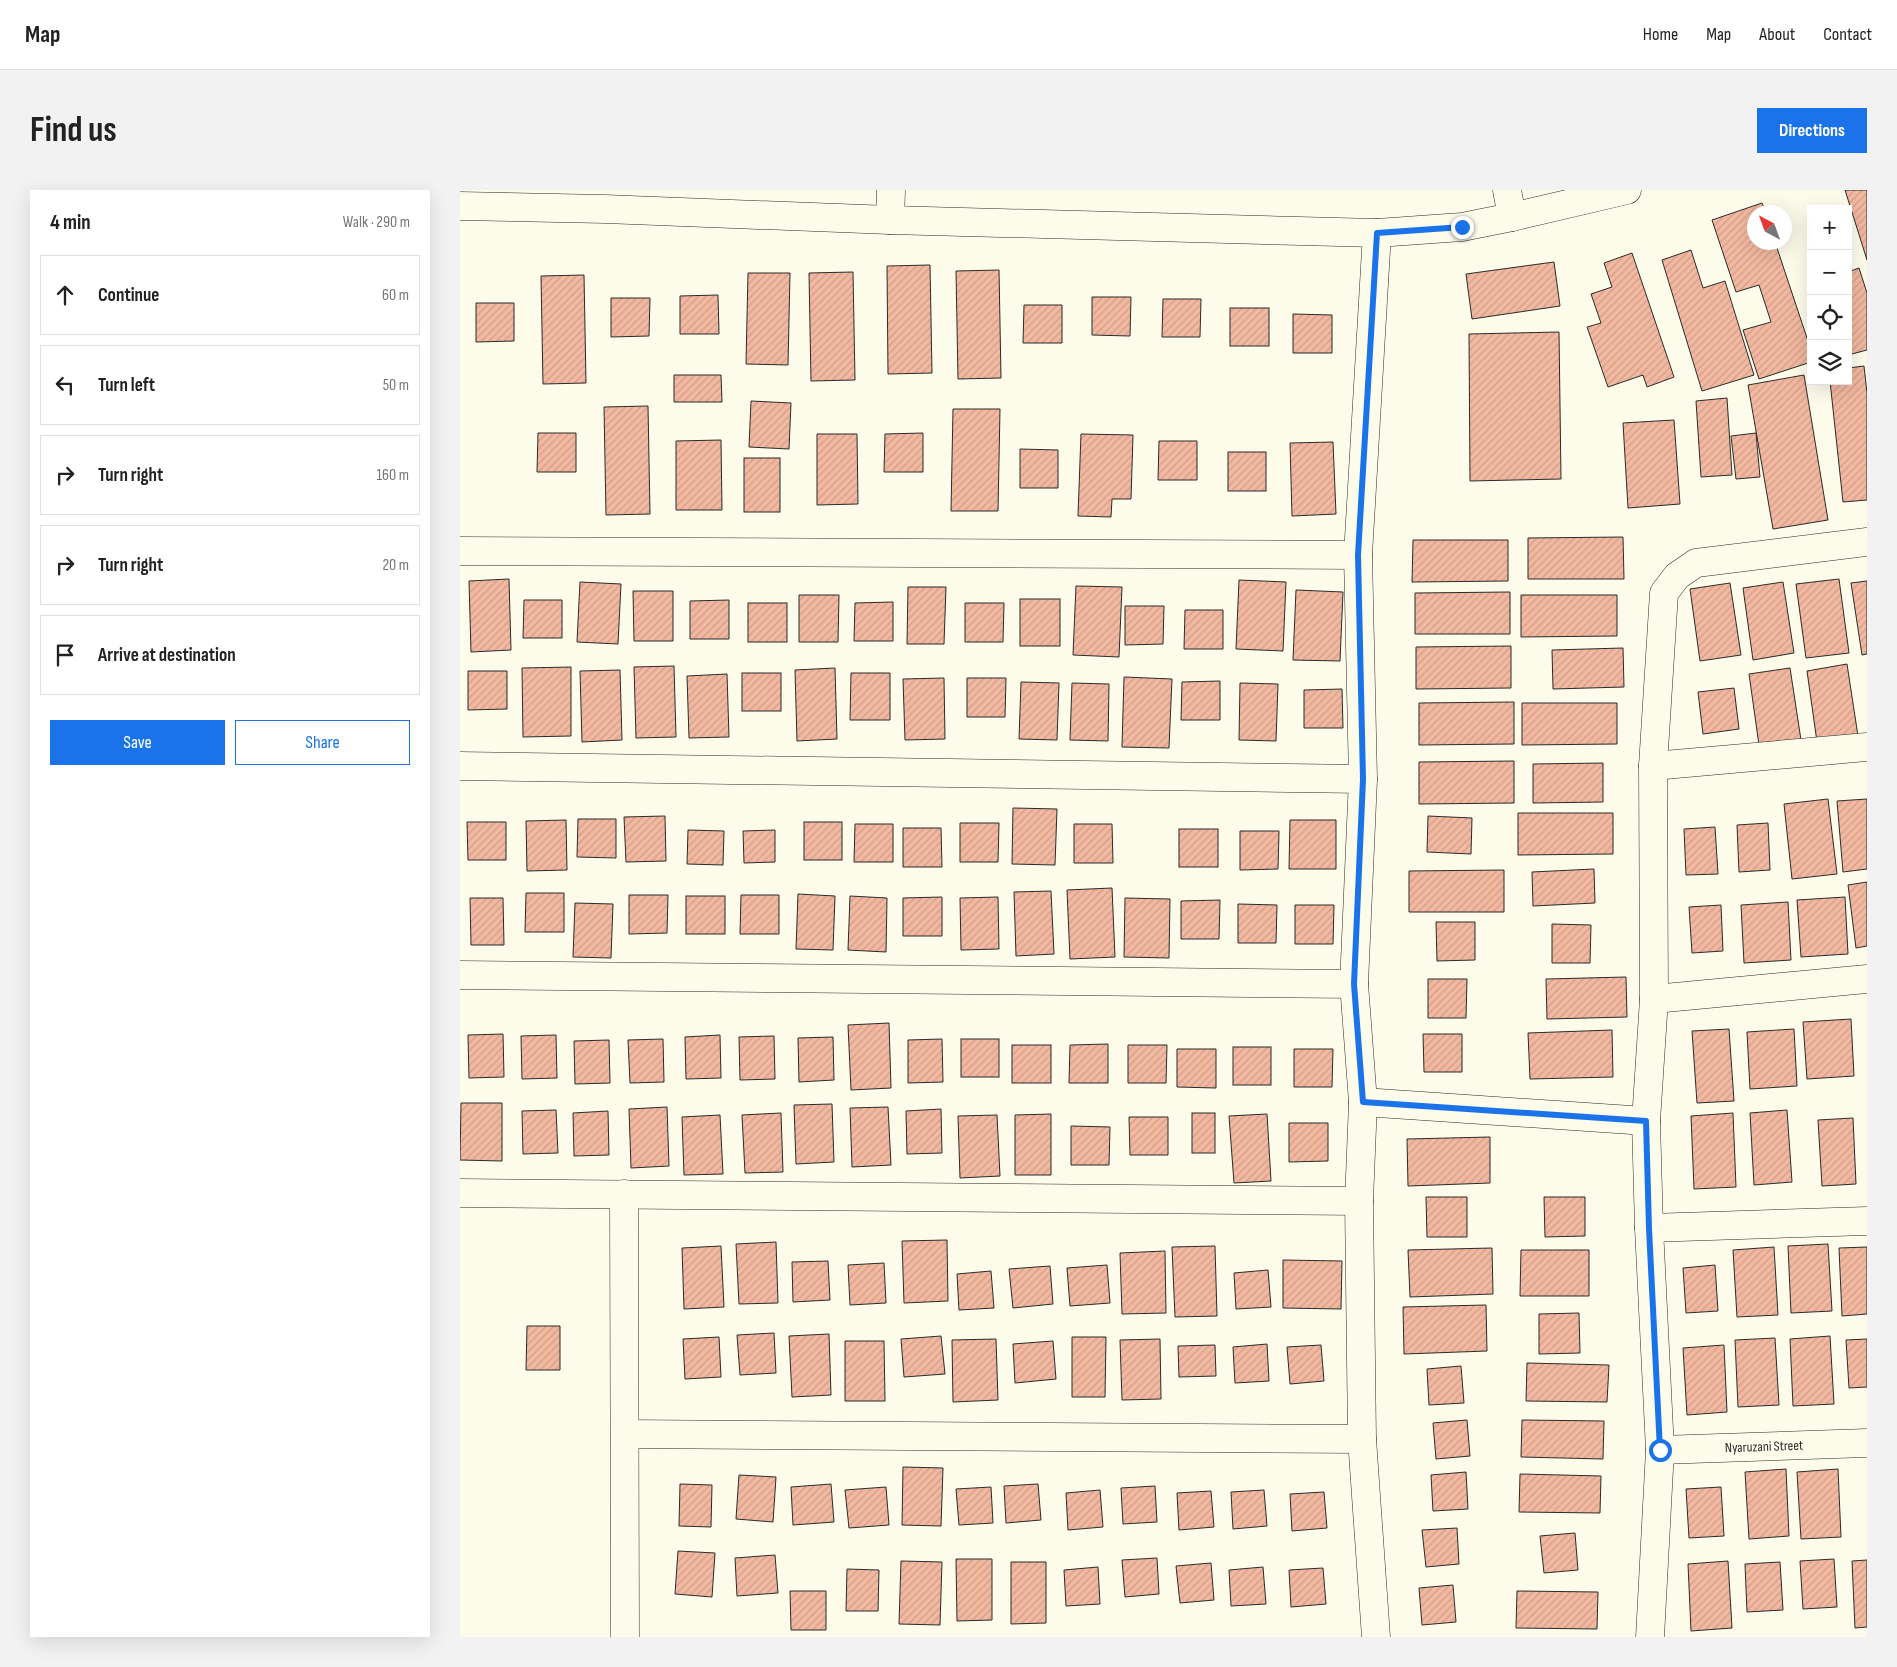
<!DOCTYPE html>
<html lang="en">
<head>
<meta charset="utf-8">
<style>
	body { margin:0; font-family:"Sofia Sans Condensed",sans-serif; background:#f2f2f2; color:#222 }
	.controls { position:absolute; right:15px; top:15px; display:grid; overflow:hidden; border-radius:0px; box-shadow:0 5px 20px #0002 }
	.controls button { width:45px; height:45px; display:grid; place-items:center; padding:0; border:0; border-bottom:1px solid #e0e0e0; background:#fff; color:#222; font:25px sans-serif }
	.compass { position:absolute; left:1287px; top:15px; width:45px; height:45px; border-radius:50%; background:#fff; box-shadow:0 5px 20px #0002; rotate:319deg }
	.stop { position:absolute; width:15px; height:15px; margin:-11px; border:4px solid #1a73e8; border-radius:50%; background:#fff }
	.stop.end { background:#1a73e8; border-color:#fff; box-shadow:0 1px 5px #0008 }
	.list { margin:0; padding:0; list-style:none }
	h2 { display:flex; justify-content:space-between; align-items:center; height:65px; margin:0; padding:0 20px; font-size:21px }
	h2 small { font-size:16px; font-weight:400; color:#767676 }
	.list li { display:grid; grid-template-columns:32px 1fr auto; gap:15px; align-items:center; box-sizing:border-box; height:80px; margin:0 10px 10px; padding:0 10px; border:1px solid #e0e0e0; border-radius:0px }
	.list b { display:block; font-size:19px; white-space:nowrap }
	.list em { font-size:16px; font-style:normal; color:#767676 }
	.actions { display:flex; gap:10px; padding:15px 20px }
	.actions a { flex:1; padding:11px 0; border:1px solid #1a73e8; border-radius:0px; text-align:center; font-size:18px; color:#1a73e8 }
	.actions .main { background:#1a73e8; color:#fff }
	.icon { flex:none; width:28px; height:28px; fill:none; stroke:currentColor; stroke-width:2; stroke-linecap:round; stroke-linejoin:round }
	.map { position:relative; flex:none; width:1407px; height:1447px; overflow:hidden; border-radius:0px }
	header { display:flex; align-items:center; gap:30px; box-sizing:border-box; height:70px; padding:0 25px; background:#fff; border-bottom:1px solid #e0e0e0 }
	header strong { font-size:24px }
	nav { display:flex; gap:28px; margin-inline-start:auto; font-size:18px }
	.intro { display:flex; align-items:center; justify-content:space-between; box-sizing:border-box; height:120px; padding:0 30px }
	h1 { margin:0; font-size:35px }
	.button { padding:12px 22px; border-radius:0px; background:#1a73e8; color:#fff; font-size:18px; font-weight:700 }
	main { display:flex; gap:30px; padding:0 30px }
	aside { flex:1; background:#fff; border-radius:0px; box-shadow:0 5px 20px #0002 }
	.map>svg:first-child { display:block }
</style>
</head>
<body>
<header>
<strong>Map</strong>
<nav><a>Home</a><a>Map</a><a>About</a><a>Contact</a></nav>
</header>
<div class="intro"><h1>Find us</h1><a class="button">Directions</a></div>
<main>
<aside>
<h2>4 min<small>Walk · 290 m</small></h2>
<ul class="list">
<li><svg class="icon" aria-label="ahead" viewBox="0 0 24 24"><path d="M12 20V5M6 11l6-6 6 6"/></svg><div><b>Continue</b></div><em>60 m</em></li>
<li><svg class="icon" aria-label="left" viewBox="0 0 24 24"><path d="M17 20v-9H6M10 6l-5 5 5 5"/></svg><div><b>Turn left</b></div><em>50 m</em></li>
<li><svg class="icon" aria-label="right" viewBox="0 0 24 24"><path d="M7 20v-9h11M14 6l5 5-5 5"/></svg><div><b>Turn right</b></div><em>160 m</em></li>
<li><svg class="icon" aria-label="right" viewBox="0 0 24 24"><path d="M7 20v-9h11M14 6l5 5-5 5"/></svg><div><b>Turn right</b></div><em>20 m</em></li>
<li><svg class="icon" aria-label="arrive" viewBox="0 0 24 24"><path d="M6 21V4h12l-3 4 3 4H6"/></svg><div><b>Arrive at destination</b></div></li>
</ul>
<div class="actions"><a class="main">Save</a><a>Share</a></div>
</aside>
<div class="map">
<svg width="1407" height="1447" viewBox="0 0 1407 1447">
	<defs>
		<pattern id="building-hatch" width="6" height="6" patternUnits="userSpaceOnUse" patternTransform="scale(1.25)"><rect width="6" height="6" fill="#f2b8a0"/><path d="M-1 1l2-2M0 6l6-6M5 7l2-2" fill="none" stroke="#d09e8a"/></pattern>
	</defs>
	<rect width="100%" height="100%" fill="#fdfbea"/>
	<g fill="url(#building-hatch)" stroke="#2b2b2b">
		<path d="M1385,0H1407V70Z"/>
		<path d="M1302,13L1306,22H1294V52H1315L1351,160V172L1299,189L1283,140L1311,132L1299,95L1276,102L1252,30Z"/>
		<path d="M1231,60L1243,98L1265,91L1294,185L1242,201L1202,70Z"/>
		<path d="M1172,63L1214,187L1187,197L1183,185L1148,197L1127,137L1141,133L1131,104L1152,97L1144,73Z"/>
		<path d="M1094,72L1100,116L1012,129L1006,84Z"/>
		<path d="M470,75L472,183L428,184L427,76Z"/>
		<path d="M1399,78L1407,103V160L1388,165V82Z"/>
		<path d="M539,80L541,188L498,189L496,81Z"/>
		<path d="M393,82L395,190L351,191L349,83Z"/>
		<path d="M288,83H330L328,175L286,174Z"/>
		<path d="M124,85L126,193L83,194L81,86Z"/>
		<path d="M258,105L259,144H220V106Z"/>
		<path d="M632,107H671L670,146L632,145Z"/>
		<path d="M151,108H190L189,146L151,147Z"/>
		<path d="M703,109H741L740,147H702Z"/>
		<path d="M16,113H54V151L16,152Z"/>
		<path d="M564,115H602V153H563Z"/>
		<rect x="770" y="118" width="39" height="38"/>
		<path d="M833,124L872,125V163H833Z"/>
		<path d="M1099,142L1101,289L1010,291L1009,144Z"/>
		<path d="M1404,176L1407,203V310L1383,312L1370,191H1388V178Z"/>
		<path d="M214,185H261L262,212H214Z"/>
		<path d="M1344,185L1368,330L1313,339L1288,195Z"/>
		<path d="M1267,208L1272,285L1241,287L1236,211Z"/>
		<path d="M291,211L331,213L329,259L289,257Z"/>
		<path d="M188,216L190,324L146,325L144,217Z"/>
		<path d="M493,219H540L538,321H491Z"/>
		<path d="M1214,230L1220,314L1168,318L1163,233Z"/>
		<path d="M78,243H116V282H77Z"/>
		<path d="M463,243V282H424L425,244Z"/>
		<path d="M1296,243L1300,287L1276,289L1271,246Z"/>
		<path d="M357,244H397L398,314L357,315Z"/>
		<path d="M621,244L673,245L671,309H652L651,327L618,326Z"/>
		<path d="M261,250L262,320H216V251Z"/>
		<path d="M699,251H737V290H698Z"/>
		<path d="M873,252L876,324L832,326L830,253Z"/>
		<path d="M560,259L598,260V298H560Z"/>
		<rect x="768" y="262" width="38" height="39"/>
		<rect x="284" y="268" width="36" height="54"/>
		<path d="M1163,347L1164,389H1068V348Z"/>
		<path d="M953,350H1048V391L952,392Z"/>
		<path d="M49,389L51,460L11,462L9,391Z"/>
		<path d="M1379,389L1389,463L1346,468L1336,394Z"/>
		<path d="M779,390L826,392L823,461L776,459Z"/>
		<path d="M1407,391V464L1402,465L1391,393Z"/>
		<path d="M120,392L161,394L158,454L117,452Z"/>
		<path d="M1323,392L1334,463L1293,470L1283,398Z"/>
		<path d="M1270,393L1281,465L1240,471L1230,399Z"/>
		<path d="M616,396L662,397L659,467L613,465Z"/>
		<path d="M448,397H486L484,454H447Z"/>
		<path d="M836,400L883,402L880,471L833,470Z"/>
		<path d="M173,401H213V451H174Z"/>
		<path d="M1050,402V444H955V403Z"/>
		<path d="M339,405H379L378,452H339Z"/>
		<path d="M1061,405H1157V446L1061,447Z"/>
		<rect x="560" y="409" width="40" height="47"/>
		<path d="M64,410H102V448H63Z"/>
		<path d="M269,410V449H230V411Z"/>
		<path d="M433,412V451H394L395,413Z"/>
		<rect x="288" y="413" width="39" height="39"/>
		<path d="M505,413H544L543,452H505Z"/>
		<path d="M665,416H704L703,454L665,455Z"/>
		<path d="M725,420H763V459H724Z"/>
		<path d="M1051,456V498L956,499V457Z"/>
		<path d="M1163,458L1164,497L1093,499L1092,460Z"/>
		<path d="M1387,474L1398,546L1357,552L1347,481Z"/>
		<path d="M214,476L216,547L176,548L174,477Z"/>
		<path d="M111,477V546L63,547L62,478Z"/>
		<path d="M375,478L377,549L337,551L335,480Z"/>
		<path d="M1330,478L1341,550L1299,555L1289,484Z"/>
		<path d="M160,480L162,550L122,552L120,481Z"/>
		<path d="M8,481H47V519L8,520Z"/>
		<rect x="282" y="483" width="39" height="38"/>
		<path d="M391,483H430V530H390Z"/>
		<path d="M267,484L269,547L229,548L227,486Z"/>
		<path d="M664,487L712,489L709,558L662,557Z"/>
		<path d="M484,488L485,549L445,550L443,489Z"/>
		<path d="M507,488H546L545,527H507Z"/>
		<path d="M760,491V530H721L722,492Z"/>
		<path d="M561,492L599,493L597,550L559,549Z"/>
		<path d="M612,493L649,494L648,551L610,550Z"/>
		<path d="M780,493L818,494L816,551L779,550Z"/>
		<path d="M1274,498L1279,539L1243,544L1238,502Z"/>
		<path d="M882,499L883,538H844V500Z"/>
		<path d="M1054,512V554L959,555V513Z"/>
		<path d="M1062,513H1157V554L1062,555Z"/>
		<path d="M1054,571V613L959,614V572Z"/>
		<path d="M1143,573V612L1073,613V574Z"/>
		<path d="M1368,609L1377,684L1332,689L1324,614Z"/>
		<path d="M1407,609V679L1383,682L1377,611Z"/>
		<path d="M553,618L597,619L595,675L552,674Z"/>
		<path d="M1058,623H1153V664L1058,665Z"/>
		<path d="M205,626L206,671L166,672L164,627Z"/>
		<path d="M968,626L1012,628L1011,664L967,662Z"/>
		<path d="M118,629H156V668L117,667Z"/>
		<path d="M106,630L107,680L67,681L66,631Z"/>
		<path d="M830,630H876V679H829Z"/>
		<path d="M7,632H46V670H8Z"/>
		<rect x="344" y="632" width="38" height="38"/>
		<path d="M500,633H539L538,672H500Z"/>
		<path d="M1308,633L1310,680L1279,682L1277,635Z"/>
		<path d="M395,634H433V672H394Z"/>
		<path d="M614,634H652L653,673H614Z"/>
		<path d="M1255,637L1258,684L1226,685L1224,639Z"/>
		<path d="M443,638H481L482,677H443Z"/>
		<rect x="719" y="639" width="39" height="38"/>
		<path d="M228,640L264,641L263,675L227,674Z"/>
		<path d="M315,640V672L284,673L283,641Z"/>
		<path d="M780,641H819L818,679L780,680Z"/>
		<path d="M1134,679L1135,713L1073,716L1072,682Z"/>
		<path d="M1044,680V722H949V681Z"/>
		<path d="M1407,692V756L1396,758L1388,695Z"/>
		<path d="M652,698L655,767L610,769L607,700Z"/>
		<path d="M591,701L594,764L556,766L554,702Z"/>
		<path d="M66,703H104V742H65Z"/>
		<path d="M338,704L375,706L373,760L336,759Z"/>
		<path d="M169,705H208L207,743L169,744Z"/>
		<path d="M281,705H319V744H280Z"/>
		<rect x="226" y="706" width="39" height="38"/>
		<path d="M390,706L427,708L426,762L388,760Z"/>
		<path d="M482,707V746H443V708Z"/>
		<path d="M538,707L539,759L501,760L500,708Z"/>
		<path d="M1385,707L1388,764L1341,767L1337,710Z"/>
		<path d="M10,708H43L44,755H11Z"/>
		<path d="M665,708L710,709L709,768L664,767Z"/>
		<path d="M760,710L759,749H721V711Z"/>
		<path d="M1328,712L1331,770L1284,773L1281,715Z"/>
		<path d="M115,713L153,714L151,768L113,767Z"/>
		<path d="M778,714L817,715L816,753H778Z"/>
		<path d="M835,715H874L873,754H835Z"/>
		<path d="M1261,715L1263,761L1232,763L1229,717Z"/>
		<path d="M976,732H1015V770L977,771Z"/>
		<path d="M1092,734L1131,735L1130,773H1092Z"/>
		<path d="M1166,787L1167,827L1087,829L1086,789Z"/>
		<path d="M968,789H1007L1006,828H968Z"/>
		<path d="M1391,829L1394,886L1347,889L1343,832Z"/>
		<path d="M429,833L431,898L391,900L388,835Z"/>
		<path d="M1269,839L1274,911L1237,913L1232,841Z"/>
		<path d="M1334,839L1337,896L1290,899L1287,842Z"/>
		<path d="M1152,840L1153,887L1070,889L1068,843Z"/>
		<path d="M43,844L44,887L9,888L8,845Z"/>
		<path d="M963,844H1002V882H964Z"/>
		<path d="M96,845L97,888L62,889L61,846Z"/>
		<path d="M260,845L261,888L226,889L225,847Z"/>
		<path d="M314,846L315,889L280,890L279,847Z"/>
		<path d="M373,847L374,890L339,892L338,848Z"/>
		<path d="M203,849L204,892L170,893L168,850Z"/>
		<path d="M482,849L483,892L448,893V850Z"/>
		<rect x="501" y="849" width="38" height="38"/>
		<path d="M149,850L150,893L115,894L114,851Z"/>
		<path d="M648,854V893H609L610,855Z"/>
		<rect x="552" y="855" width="39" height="38"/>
		<path d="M668,855H707L706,893H668Z"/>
		<rect x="773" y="857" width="38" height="38"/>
		<path d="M717,859H756V898L717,897Z"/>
		<path d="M834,859H873L872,897H834Z"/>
		<path d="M1,913H42V971L0,970Z"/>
		<path d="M372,914L374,972L336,974L334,915Z"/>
		<path d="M207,917L209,976L171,978L169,919Z"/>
		<path d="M428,917L431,975L392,977L390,918Z"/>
		<path d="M481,919L482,963L447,964L446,921Z"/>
		<path d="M96,920L98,963L63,964L62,921Z"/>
		<path d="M1327,920L1332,992L1294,995L1290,923Z"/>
		<path d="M148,921L149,965L114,966L113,923Z"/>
		<path d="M321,923L323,982L285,983L282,925Z"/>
		<rect x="732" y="923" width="23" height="40"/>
		<path d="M1273,923L1276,997L1234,999L1231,926Z"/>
		<path d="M591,924V985H555V925Z"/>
		<path d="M807,924L811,991L774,993L769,926Z"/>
		<path d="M260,925L263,984L224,985L222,927Z"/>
		<path d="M537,925L540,986L500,988L498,926Z"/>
		<path d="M669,927H708V965H670Z"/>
		<path d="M1393,928L1396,994L1362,996L1358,930Z"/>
		<path d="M829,933H868V971L829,972Z"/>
		<path d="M611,936L650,937L649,975H611Z"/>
		<path d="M1030,947V993L948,996L947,949Z"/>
		<path d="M966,1007H1007V1047H967Z"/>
		<path d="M1084,1007H1125V1046L1085,1047Z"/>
		<path d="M487,1050L488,1111L444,1113L442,1051Z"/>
		<path d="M316,1052L318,1113L279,1114L276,1054Z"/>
		<path d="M1368,1054L1372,1121L1331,1123L1328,1056Z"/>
		<path d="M261,1056L264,1117L224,1119L222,1058Z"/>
		<path d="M755,1056L757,1126L715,1127L712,1057Z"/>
		<path d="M1314,1057L1318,1125L1277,1127L1273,1060Z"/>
		<path d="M1407,1057V1124L1382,1126L1379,1058Z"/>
		<path d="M1032,1058L1033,1104L950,1107L948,1060Z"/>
		<path d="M1061,1060H1129V1106H1060Z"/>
		<path d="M705,1061L706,1123L662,1124L660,1063Z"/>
		<path d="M823,1070L882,1071L881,1119L823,1118Z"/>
		<path d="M368,1071L370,1110L333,1112L332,1072Z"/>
		<path d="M424,1073L426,1113L390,1115L388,1075Z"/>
		<path d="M647,1075L650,1113L610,1116L607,1078Z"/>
		<path d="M1255,1075L1258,1121L1226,1123L1223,1078Z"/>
		<path d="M590,1076L593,1114L553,1118L549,1079Z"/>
		<path d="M808,1080L811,1117L776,1119L774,1083Z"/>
		<path d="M531,1081L534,1118L499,1120L497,1084Z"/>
		<path d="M1026,1115L1027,1161L944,1164L943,1117Z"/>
		<path d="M1119,1123L1120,1163L1079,1164V1124Z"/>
		<path d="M67,1136H100V1180H66Z"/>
		<path d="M314,1143L316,1183L280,1185L277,1145Z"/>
		<path d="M369,1144L371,1205L332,1207L329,1146Z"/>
		<path d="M481,1146L485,1184L444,1187L441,1149Z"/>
		<path d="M1370,1146L1374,1214L1333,1216L1330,1149Z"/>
		<path d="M259,1147L261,1187L225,1189L223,1149Z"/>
		<path d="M612,1147H646L645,1207H612Z"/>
		<path d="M1315,1148L1319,1215L1278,1217L1275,1150Z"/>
		<path d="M536,1149L538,1210L493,1212L492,1150Z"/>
		<path d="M700,1149L701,1209L662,1210L660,1150Z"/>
		<path d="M1407,1149V1197L1389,1198L1386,1150Z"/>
		<path d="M385,1151H424L425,1211H385Z"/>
		<path d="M593,1151L596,1189L555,1193L553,1154Z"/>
		<path d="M807,1154L809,1191L775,1193L773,1157Z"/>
		<path d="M755,1155L756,1186L719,1187L718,1156Z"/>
		<path d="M861,1155L864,1191L830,1194L827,1157Z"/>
		<path d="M1264,1155L1267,1222L1227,1225L1223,1158Z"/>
		<path d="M1067,1173L1149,1175L1147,1212L1066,1211Z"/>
		<path d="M1001,1176L1004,1213L969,1215L967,1179Z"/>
		<path d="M1007,1230L1010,1266L976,1269L973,1233Z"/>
		<path d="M1062,1230L1144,1231L1143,1269L1061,1267Z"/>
		<path d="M443,1277L483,1278L481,1336L442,1335Z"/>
		<path d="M1326,1279L1329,1346L1289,1349L1285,1282Z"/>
		<path d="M1378,1279L1381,1347L1341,1349L1337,1282Z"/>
		<path d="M1006,1282L1008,1319L973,1321L971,1285Z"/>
		<path d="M1060,1284L1141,1286L1140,1323L1059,1322Z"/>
		<path d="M279,1285L316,1287L313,1332L276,1329Z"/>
		<path d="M220,1294L252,1295L251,1337L219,1336Z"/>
		<path d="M371,1294L374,1332L333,1335L331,1297Z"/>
		<path d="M578,1294L581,1330L546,1333L544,1296Z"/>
		<path d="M695,1296L697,1332L663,1334L661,1298Z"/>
		<path d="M426,1297L429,1335L389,1338L385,1300Z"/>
		<path d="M531,1297L533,1333L499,1335L496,1299Z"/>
		<path d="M1261,1297L1264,1346L1229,1348L1226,1299Z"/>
		<path d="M640,1300L643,1337L608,1340L606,1303Z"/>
		<path d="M804,1300L807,1336L773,1339L771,1302Z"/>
		<path d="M751,1301L754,1337L719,1340L717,1303Z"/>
		<path d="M864,1302L867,1338L832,1341L830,1304Z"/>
		<path d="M997,1338L999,1374L966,1377L962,1340Z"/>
		<path d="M1115,1343L1118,1380L1084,1383L1080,1346Z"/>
		<path d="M218,1361L255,1363L252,1407L215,1404Z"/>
		<path d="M315,1365L318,1403L277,1406L275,1368Z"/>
		<path d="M697,1368L699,1404L665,1407L662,1370Z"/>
		<path d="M496,1369H532V1430L497,1431Z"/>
		<path d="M1374,1369L1377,1417L1343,1419L1340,1371Z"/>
		<path d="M1407,1370V1437L1395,1438L1392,1371Z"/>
		<path d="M441,1371L482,1372L480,1435L439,1434Z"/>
		<path d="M1268,1371L1272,1438L1231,1441L1228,1374Z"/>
		<path d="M551,1372H586V1433L551,1434Z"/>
		<path d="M1320,1372L1323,1420L1287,1422L1285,1374Z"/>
		<path d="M751,1373L754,1410L720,1413L716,1376Z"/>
		<path d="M638,1377L640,1414L606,1416L604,1380Z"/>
		<path d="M803,1377L806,1414L771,1416L769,1380Z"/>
		<path d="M863,1378L866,1414L831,1417L829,1380Z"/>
		<path d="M387,1379L419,1380L418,1421H386Z"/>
		<path d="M993,1395L996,1432L962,1435L959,1398Z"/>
		<path d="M330,1401H366V1440H331Z"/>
		<path d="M1057,1401L1138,1402L1137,1439L1056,1438Z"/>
	</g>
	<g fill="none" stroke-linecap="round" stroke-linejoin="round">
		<g stroke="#2b2b2b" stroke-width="29">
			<g id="minor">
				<path d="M1047,0L1052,27"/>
				<path d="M0,16L145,19L430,30L917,43L1002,37L1052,27L1167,0"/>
				<path d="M430,30L431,0"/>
				<path d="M0,361L898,365"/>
				<path d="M0,576L903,589"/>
				<path d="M1193,576L1407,557"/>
				<path d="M0,785L894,794"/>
				<path d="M1194,809L1407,789"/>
				<path d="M903,912L1186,931"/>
				<path d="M0,1003L899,1011"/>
				<path d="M164,1004L165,1447"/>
				<path d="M1189,1038L1407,1031"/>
				<path d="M165,1244L902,1249"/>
				<path d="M1200,1260L1407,1253"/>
				<path d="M916,1447L902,1249L899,1011L903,912L894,794L903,589L898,365L917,43"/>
				<path d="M1190,1447L1200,1260L1189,1038L1186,931L1194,809L1193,576L1204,403L1217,386L1236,373L1407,352"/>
			</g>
		</g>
		<use href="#minor" stroke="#fdfbea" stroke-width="28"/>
	</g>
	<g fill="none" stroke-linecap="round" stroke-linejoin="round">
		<path stroke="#1a73e8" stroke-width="6" d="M1002,37L917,43L898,365L903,589L894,794L903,912L1186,931L1189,1038L1200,1260"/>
	</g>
	<g text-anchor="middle" stroke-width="4" stroke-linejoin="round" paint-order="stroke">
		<g font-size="14" fill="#2b2b2b" stroke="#fdfbea">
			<text transform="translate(1304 1256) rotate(-2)" y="5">Nyaruzani Street</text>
		</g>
	</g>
</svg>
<div class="controls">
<button>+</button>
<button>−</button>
<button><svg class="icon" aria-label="locate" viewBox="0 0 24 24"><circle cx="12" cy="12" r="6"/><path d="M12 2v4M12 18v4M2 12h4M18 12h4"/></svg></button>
<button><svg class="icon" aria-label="layers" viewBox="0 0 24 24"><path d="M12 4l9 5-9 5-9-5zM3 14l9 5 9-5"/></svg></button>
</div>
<svg class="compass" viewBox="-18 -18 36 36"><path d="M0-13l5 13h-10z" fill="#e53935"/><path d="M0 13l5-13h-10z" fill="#767676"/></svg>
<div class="stop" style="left:1200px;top:1260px"></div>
<div class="stop end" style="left:1002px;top:37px"></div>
</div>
</main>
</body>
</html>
